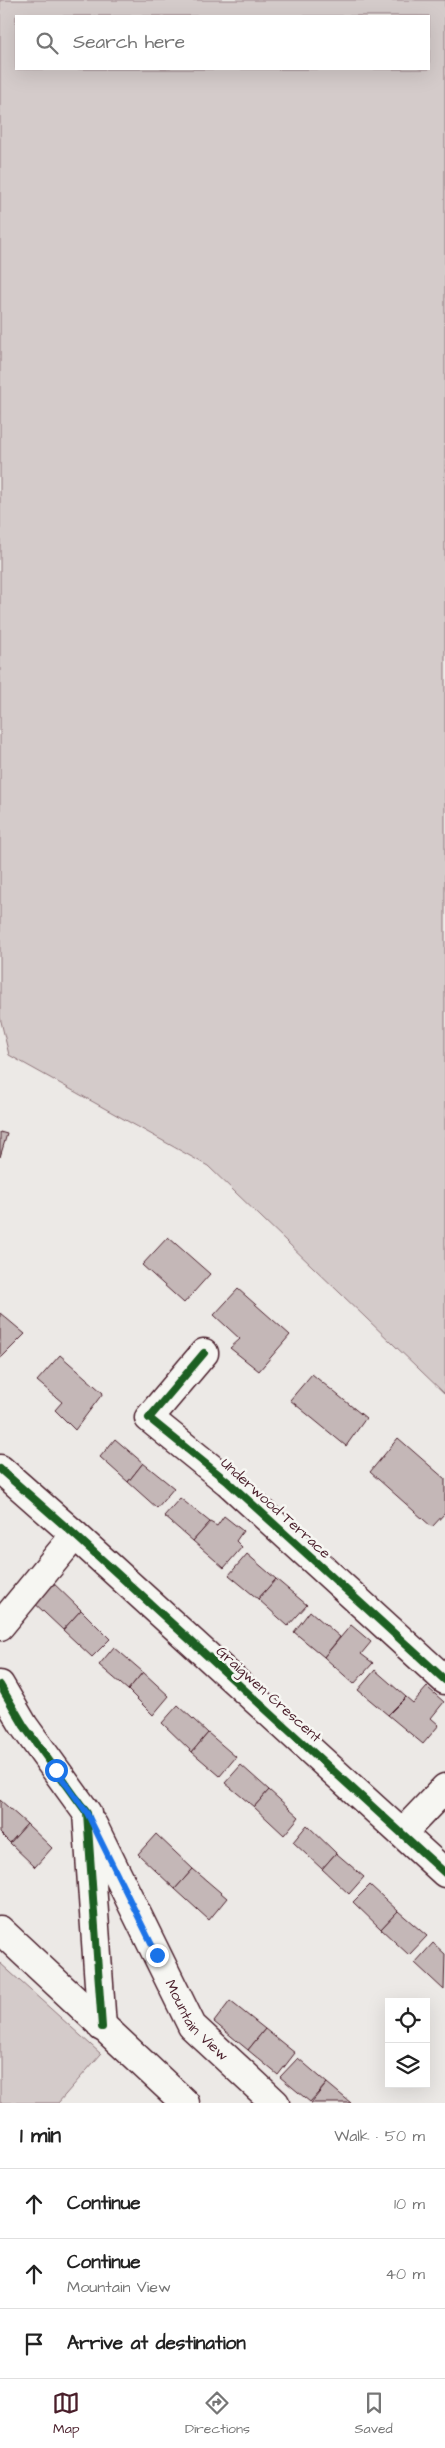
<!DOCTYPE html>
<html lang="en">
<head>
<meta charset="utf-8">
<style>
	body { margin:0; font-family:"Architects Daughter",sans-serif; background:#f6f6f6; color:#222 }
	.controls { position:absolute; right:15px; bottom:15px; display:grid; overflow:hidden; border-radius:0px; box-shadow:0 5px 20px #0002 }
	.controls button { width:45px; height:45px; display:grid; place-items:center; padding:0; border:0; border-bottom:1px solid #e0e0e0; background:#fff; color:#222; font:25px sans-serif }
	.stop { position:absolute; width:15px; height:15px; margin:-11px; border:4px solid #1a73e8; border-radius:50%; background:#fff }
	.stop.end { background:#1a73e8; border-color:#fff; box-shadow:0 1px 5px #0008 }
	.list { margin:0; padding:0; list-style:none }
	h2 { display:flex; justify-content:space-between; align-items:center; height:65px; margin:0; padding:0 20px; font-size:21px }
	h2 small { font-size:16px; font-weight:400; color:#767676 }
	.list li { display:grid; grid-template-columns:32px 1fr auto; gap:15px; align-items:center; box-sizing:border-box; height:70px; padding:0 20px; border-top:1px solid #e0e0e0 }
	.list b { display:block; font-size:19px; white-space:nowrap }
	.list p { margin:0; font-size:16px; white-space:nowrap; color:#767676 }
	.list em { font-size:16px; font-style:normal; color:#767676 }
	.icon { flex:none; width:28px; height:28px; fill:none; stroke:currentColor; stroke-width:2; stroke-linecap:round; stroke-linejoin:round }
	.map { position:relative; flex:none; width:445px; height:2103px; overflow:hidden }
	.search { position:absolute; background:#fff; box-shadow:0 5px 20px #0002; left:15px; right:15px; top:15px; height:55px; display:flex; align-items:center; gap:12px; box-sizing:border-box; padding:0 18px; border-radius:0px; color:#767676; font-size:19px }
	.sheet { height:275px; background:#fff }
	nav { display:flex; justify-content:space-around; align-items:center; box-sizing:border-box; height:70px; border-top:1px solid #e0e0e0; background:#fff; font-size:14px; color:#767676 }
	nav a { display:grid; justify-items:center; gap:2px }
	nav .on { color:#4a1f2b }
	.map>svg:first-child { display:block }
</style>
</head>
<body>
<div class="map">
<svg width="445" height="2103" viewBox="0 0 445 2103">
	<rect width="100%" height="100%" fill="#ece9e6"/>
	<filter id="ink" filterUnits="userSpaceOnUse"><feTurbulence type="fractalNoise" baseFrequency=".02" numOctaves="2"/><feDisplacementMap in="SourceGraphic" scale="10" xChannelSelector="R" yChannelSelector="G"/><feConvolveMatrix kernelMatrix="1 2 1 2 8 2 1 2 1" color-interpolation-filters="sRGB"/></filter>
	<g filter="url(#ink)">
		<g fill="#d4cbca" stroke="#8f757a" fill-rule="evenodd">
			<path d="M0,0H445V1394L208,1166L9,1055L0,1017ZM16,16H429V69H16Z"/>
			<path d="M0,1963L101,2054L58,2103H0Z"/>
		</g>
		<g fill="#c4b7b7" stroke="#4a1f2b">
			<path d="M0,1132L7,1134L0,1157Z"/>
			<path d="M168,1237L210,1274L184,1303L142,1265Z"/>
			<path d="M238,1289L290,1335L259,1371L230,1348L240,1339L214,1315Z"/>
			<path d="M0,1313L25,1334L0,1359Z"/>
			<path d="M60,1355L103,1393L75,1430L55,1410L62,1402L37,1381Z"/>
			<path d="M312,1374L366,1418L346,1446L290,1400Z"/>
			<path d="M398,1438L445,1479V1513L432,1527L370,1472Z"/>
			<path d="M115,1439L143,1463L128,1482L100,1457Z"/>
			<path d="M143,1463L174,1488L157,1508L128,1482Z"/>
			<path d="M180,1498L210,1522L193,1541L164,1516Z"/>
			<path d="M224,1516L243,1531L236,1541L242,1547L224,1568L193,1541L210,1522L217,1526Z"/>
			<path d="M247,1554L276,1579L258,1599L229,1575Z"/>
			<path d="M46,1576L81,1610L63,1630L28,1597Z"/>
			<path d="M276,1579L307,1605L288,1626L258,1599Z"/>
			<path d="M81,1610L110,1639L92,1657L63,1630Z"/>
			<path d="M310,1611L340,1637L324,1657L294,1632Z"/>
			<path d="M351,1625L371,1642L361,1654L373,1663L354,1684L324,1657Z"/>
			<path d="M114,1647L143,1672L128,1690L99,1665Z"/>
			<path d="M375,1670L406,1697L388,1715L358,1690Z"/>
			<path d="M143,1672L169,1696L153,1715L128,1690Z"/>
			<path d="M427,1687L444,1702L431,1718L439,1725L423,1744L388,1715L406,1697L413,1703Z"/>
			<path d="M178,1705L208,1733L192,1752L162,1723Z"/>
			<path d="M208,1733L236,1757L220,1776L192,1752Z"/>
			<path d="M241,1765L269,1790L254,1807L225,1783Z"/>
			<path d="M269,1790L299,1817L284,1835L254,1807Z"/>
			<path d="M0,1800L27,1824L10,1843L0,1833Z"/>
			<path d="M27,1824L52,1848L35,1867L10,1843Z"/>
			<path d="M307,1825L336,1853L322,1869L293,1842Z"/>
			<path d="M156,1834L193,1869L175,1889L138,1854Z"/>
			<path d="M336,1853L364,1877L349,1894L322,1869Z"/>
			<path d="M193,1869L227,1898L209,1920L175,1889Z"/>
			<path d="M370,1885L398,1911L381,1929L353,1902Z"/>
			<path d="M398,1911L427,1936L409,1955L381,1929Z"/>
			<path d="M433,1943L445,1954L444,1990L415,1963Z"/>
			<path d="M230,2001L265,2029L248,2050L214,2022Z"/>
			<path d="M265,2029L295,2053L278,2075L248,2050Z"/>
			<path d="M298,2058L327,2083L310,2102L280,2077Z"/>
			<path d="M327,2083L351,2103H311Z"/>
		</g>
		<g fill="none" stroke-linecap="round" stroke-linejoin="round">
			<g stroke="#4a1f2b" stroke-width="31">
				<g id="minor">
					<path d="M204,1353L149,1418L228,1482L445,1680"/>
					<path d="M0,1469L75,1535L445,1873"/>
					<path d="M0,1626L75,1535"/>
					<path d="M0,1685L24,1726L87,1813L102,2027"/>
					<path id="s1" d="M93,1825L192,2026L275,2103"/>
					<path d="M402,1833L445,1788"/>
				</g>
			</g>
			<g stroke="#4a1f2b" stroke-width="31">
				<path id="major" d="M0,1930L185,2103"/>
			</g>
			<use href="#minor" stroke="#f6f6f2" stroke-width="28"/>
			<use href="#major" stroke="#f6f6f2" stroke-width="28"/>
			<g stroke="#f6f6f2" stroke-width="11">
				<g id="cycleway">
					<path d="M204,1353L149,1418L228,1482L445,1680"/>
					<path d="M0,1469L75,1535L445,1873"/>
					<path d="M0,1685L24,1726L87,1813L102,2027"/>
				</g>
			</g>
			<use href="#cycleway" stroke="#1b5e20" stroke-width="8"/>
		</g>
	</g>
	<g fill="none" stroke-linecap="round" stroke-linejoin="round" filter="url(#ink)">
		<path stroke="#1a73e8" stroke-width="6" d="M56,1770L87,1813L157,1955"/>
	</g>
	<g text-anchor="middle" stroke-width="5" stroke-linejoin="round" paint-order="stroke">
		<g font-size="15" fill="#4a1f2b" stroke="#f6f6f2">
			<text transform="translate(276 1508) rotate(42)" y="5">Underwood Terrace</text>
			<text transform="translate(269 1694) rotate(42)" y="5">Graigwen Crescent</text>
			<text dy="5" stroke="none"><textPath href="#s1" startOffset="222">Mountain View</textPath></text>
		</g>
	</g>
</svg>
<div class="controls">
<button><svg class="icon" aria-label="locate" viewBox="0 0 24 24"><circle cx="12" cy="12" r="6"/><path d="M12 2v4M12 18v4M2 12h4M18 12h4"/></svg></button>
<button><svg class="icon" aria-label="layers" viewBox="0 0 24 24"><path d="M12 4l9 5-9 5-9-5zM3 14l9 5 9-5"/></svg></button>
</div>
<div class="stop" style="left:56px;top:1770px"></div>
<div class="stop end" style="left:157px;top:1955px"></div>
<div class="search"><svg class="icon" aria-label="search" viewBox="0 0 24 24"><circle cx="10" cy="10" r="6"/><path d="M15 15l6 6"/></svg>Search here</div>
</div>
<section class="sheet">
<h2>1 min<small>Walk · 50 m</small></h2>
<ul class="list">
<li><svg class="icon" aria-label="ahead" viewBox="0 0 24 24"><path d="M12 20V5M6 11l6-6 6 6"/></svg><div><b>Continue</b></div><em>10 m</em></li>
<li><svg class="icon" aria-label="ahead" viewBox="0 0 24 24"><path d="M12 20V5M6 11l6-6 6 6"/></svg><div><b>Continue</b><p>Mountain View</p></div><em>40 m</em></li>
<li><svg class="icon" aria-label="arrive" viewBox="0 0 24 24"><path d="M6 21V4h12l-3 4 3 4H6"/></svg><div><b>Arrive at destination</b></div></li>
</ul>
</section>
<nav>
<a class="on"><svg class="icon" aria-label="map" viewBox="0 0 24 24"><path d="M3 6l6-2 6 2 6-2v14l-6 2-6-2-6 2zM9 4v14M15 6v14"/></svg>Map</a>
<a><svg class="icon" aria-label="directions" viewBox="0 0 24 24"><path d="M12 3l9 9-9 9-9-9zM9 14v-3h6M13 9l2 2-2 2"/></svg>Directions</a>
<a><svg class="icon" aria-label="saved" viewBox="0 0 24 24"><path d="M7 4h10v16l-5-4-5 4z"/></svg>Saved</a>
</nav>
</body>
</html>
